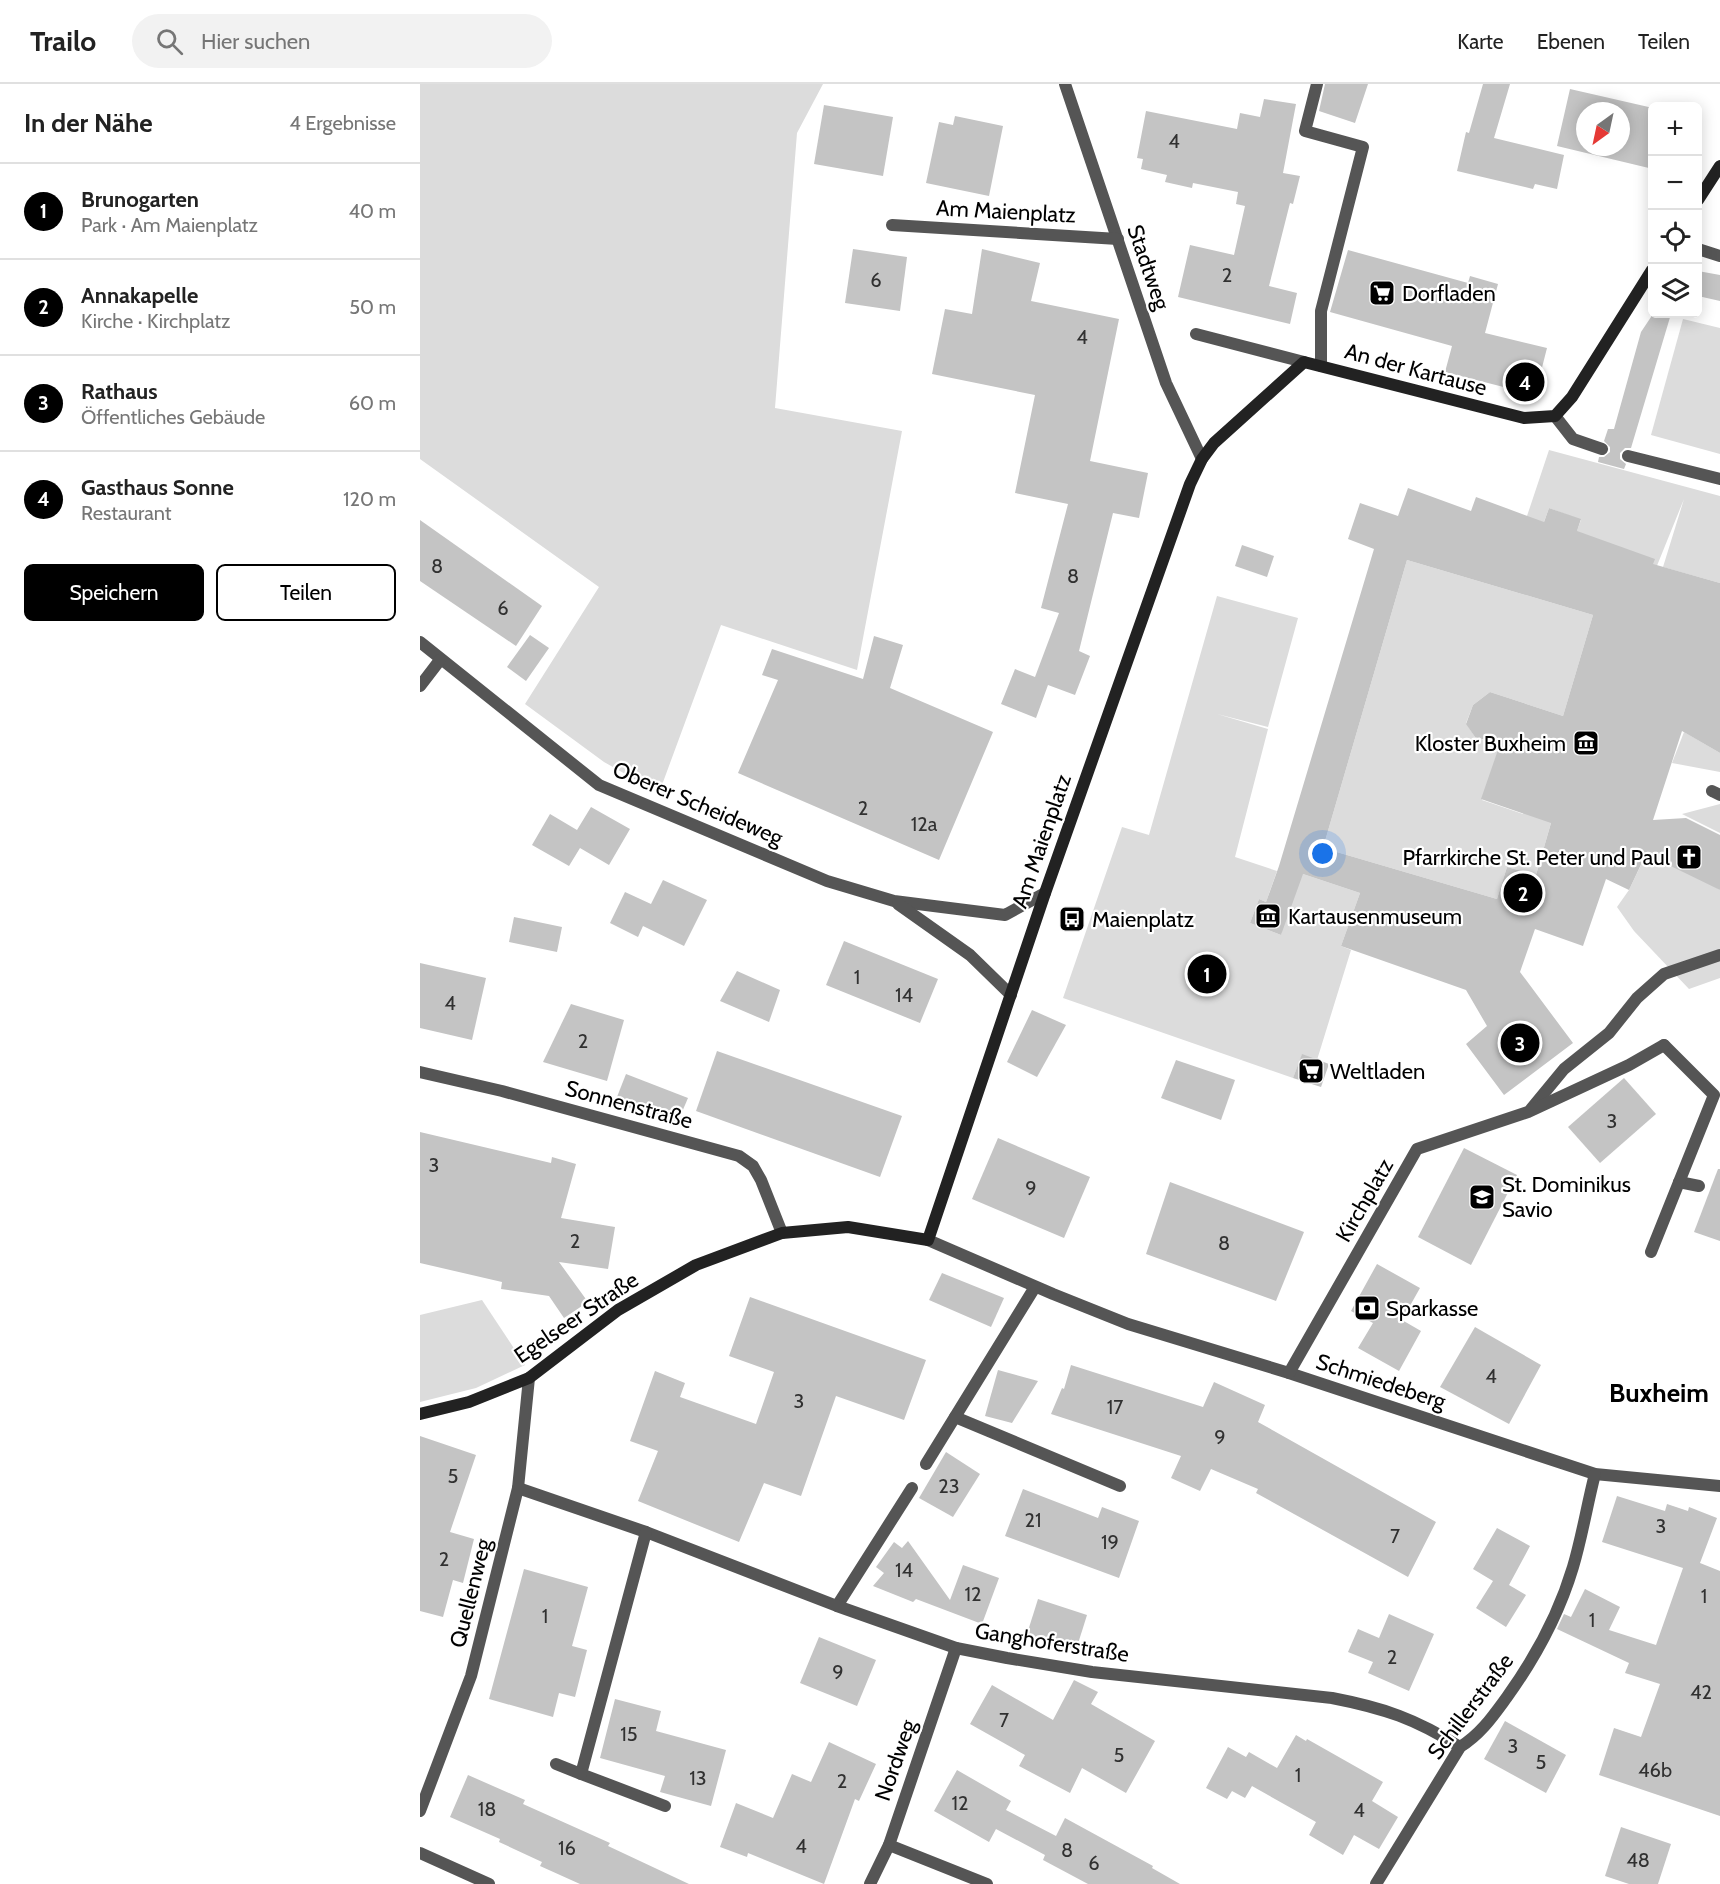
<!DOCTYPE html>
<html lang="de">
<head>
<meta charset="utf-8">
<style>
	body { margin:0; font-family:Cabin,sans-serif; background:#f2f2f2; color:#222 }
	.controls { position:absolute; right:18px; top:18px; display:grid; overflow:hidden; border-radius:9px; box-shadow:0 3px 15px #0003 }
	.controls button { width:54px; height:54px; display:grid; place-items:center; padding:0; border:0; border-bottom:2px solid #e0e0e0; background:#fff; color:#222; font:30px sans-serif }
	.compass { position:absolute; left:1156px; top:18px; width:54px; height:54px; border-radius:50%; background:#fff; box-shadow:0 3px 15px #0003; rotate:213deg }
	.you { position:absolute; left:903px; top:770px; width:21px; height:21px; margin:-15px; border:4px solid #fff; border-radius:50%; background:#1a73e8; box-shadow:0 0 0 9px #1a73e833 }
	.badge { display:grid; place-items:center; width:39px; height:39px; border-radius:50%; background:#000; color:#fff; font-size:20px; font-weight:700 }
	.pin { position:absolute; translate:-50% -50%; border:3px solid #fff; box-shadow:0 2px 6px #0006 }
	.list { margin:0; padding:0; list-style:none }
	h2 { display:flex; justify-content:space-between; align-items:center; height:78px; margin:0; padding:0 24px; font-size:26px }
	h2 small { font-size:20px; font-weight:400; color:#767676 }
	.list li { display:grid; grid-template-columns:39px 1fr auto; gap:18px; align-items:center; box-sizing:border-box; height:96px; padding:0 24px; border-top:2px solid #e0e0e0 }
	.list b { display:block; font-size:22px; white-space:nowrap }
	.list p { margin:0; font-size:20px; white-space:nowrap; color:#767676 }
	.list em { font-size:20px; font-style:normal; color:#767676 }
	.actions { display:flex; gap:12px; padding:18px 24px }
	.actions a { flex:1; padding:14px 0; border:2px solid #000; border-radius:9px; text-align:center; font-size:21px; color:#000 }
	.actions .main { background:#000; color:#fff }
	.icon { flex:none; width:33px; height:33px; fill:none; stroke:currentColor; stroke-width:2; stroke-linecap:round; stroke-linejoin:round }
	.map { position:relative; flex:none; width:1300px; height:1800px; overflow:hidden }
	header { display:flex; align-items:center; gap:36px; box-sizing:border-box; height:84px; padding:0 30px; background:#fff; border-bottom:2px solid #e0e0e0 }
	header strong { font-size:28px }
	nav { display:flex; gap:33px; margin-inline-start:auto; font-size:21px }
	.search { width:420px; height:54px; background:#f2f2f2; display:flex; align-items:center; gap:15px; box-sizing:border-box; padding:0 21px; border-radius:33px; color:#767676; font-size:22px }
	main { display:flex }
	aside { flex:1; background:#fff }
	.map>svg:first-child { display:block }
</style>
</head>
<body>
<header>
<strong>Trailo</strong>
<div class="search"><svg class="icon" aria-label="search" viewBox="0 0 24 24"><circle cx="10" cy="10" r="6"/><path d="M15 15l6 6"/></svg>Hier suchen</div>
<nav><a>Karte</a><a>Ebenen</a><a>Teilen</a></nav>
</header>
<main>
<aside>
<h2>In der Nähe<small>4 Ergebnisse</small></h2>
<ul class="list">
<li><span class="badge">1</span><div><b>Brunogarten</b><p>Park · Am Maienplatz</p></div><em>40 m</em></li>
<li><span class="badge">2</span><div><b>Annakapelle</b><p>Kirche · Kirchplatz</p></div><em>50 m</em></li>
<li><span class="badge">3</span><div><b>Rathaus</b><p>Öffentliches Gebäude</p></div><em>60 m</em></li>
<li><span class="badge">4</span><div><b>Gasthaus Sonne</b><p>Restaurant</p></div><em>120 m</em></li>
</ul>
<div class="actions"><a class="main">Speichern</a><a>Teilen</a></div>
</aside>
<div class="map">
<svg width="1300" height="1800" viewBox="0 0 1300 1800">
	<rect width="100%" height="100%" fill="#fff"/>
	<g fill="#dcdcdc">
		<path d="M0,0H403L377,49L355,324L482,347L437,586L301,541L239,709L184,678L105,620L179,503L0,375Z"/>
		<path d="M1263,235L1300,244V370L1231,351Z"/>
		<path d="M1129,366L1300,412V499L1243,483L1264,415L1230,499L1148,471L1161,436L1129,424L1114,465L1098,459Z"/>
		<path d="M987,476L1173,531L1143,632L1070,608L1053,621L1046,639L1055,653L1080,661L1062,716L1103,730L1113,701L1143,697L1116,791L1087,783L1077,815L903,764Z"/>
		<path d="M797,512L878,534L848,643L797,630L848,645L815,773L857,787L846,818L839,815L830,839L861,851L874,787L940,809L921,862L931,866L897,976L882,971L873,994L643,914L702,743L729,751Z"/>
		<path d="M1264,648L1300,669V688L1252,679Z"/>
		<path d="M1300,720V749L1262,730Z"/>
		<path d="M1231,760L1300,806V894L1269,905L1214,847L1197,823L1209,806Z"/>
		<path d="M62,1216L105,1281L56,1304L0,1318V1231Z"/>
	</g>
	<g fill="#c4c4c4" fill-rule="evenodd">
		<path d="M905,0H948L935,39L899,27Z"/>
		<path d="M1063,0H1090L1074,54L1144,71L1137,105L1115,100L1113,105L1037,87L1046,48L1049,49Z"/>
		<path d="M1150,5L1233,24V85L1137,62ZM1165,27H1201V63H1165Z"/>
		<path d="M844,15L876,20L863,89L880,92L873,120L870,119L849,202L877,209L870,240L758,213L770,161L814,171L825,122L816,120L818,108L773,99L772,104L745,98L747,91L721,85L723,75L717,74L726,27L817,45L820,29L840,33Z"/>
		<path d="M404,21L473,33L463,92L394,80Z"/>
		<path d="M535,32L583,42L569,112L506,99L519,38L533,41Z"/>
		<path d="M433,165L487,173L480,227L425,219Z"/>
		<path d="M562,165L620,179L611,217L699,235L670,377L728,389L719,434L693,429L659,567L670,572L655,611L628,601L616,634L581,620L595,585L615,593L639,529L621,524L648,420L595,409L615,311L512,290L525,225L552,230Z"/>
		<path d="M928,166L1048,199L1050,192L1078,200L1065,249L1127,264L1115,311L1025,288L1032,262L910,228Z"/>
		<path d="M1278,187L1300,191V217L1278,212Z"/>
		<path d="M1233,230H1251L1211,364H1205L1200,369V375L1206,380L1204,385L1178,378L1179,373H1184L1190,368V363L1184,357L1188,345H1194L1221,248Z"/>
		<path d="M988,404L1051,427L1056,413L1124,438L1129,424L1161,435L1157,447L1235,475L1233,480L1300,499V669L1262,647L1233,736L1266,734L1300,751V806L1226,770L1209,806L1186,795L1163,862L1115,845L1100,888L1153,959L1084,1011L1046,960L1067,942L1046,906L921,862L940,809L883,790L861,851L830,839L839,815L846,818L859,782L954,465L928,455L940,419L978,432ZM987,476L1173,531L1143,632L1070,608L1053,621L1046,640L1055,653L1080,660L1061,715L1131,739L1116,791L1087,783L1077,815L903,764Z"/>
		<path d="M0,436L122,522L96,562L0,497Z"/>
		<path d="M822,461L854,472L847,493L815,482Z"/>
		<path d="M110,551L129,564L106,597L87,583Z"/>
		<path d="M454,552L483,561L470,604L573,648L519,776L318,689L358,596L342,591L352,565L443,595Z"/>
		<path d="M171,723L210,745L189,781L160,764L149,782L112,761L130,730L157,746Z"/>
		<path d="M243,796L287,816L264,862L223,842L218,853L190,839L205,808L231,820Z"/>
		<path d="M94,833L142,843L137,868L89,858Z"/>
		<path d="M424,857L518,895L500,939L406,901Z"/>
		<path d="M0,879L66,894L52,956L0,944Z"/>
		<path d="M317,887L360,906L349,938L300,917Z"/>
		<path d="M151,920L204,936L187,997L123,978Z"/>
		<path d="M612,926L646,941L617,993L587,978Z"/>
		<path d="M297,967L482,1032L460,1093L276,1027Z"/>
		<path d="M882,970L909,980L901,1003L873,994Z"/>
		<path d="M756,976L815,996L801,1036L741,1014Z"/>
		<path d="M206,990L268,1014L256,1042L195,1018Z"/>
		<path d="M1204,994L1236,1030L1180,1079L1148,1043Z"/>
		<path d="M0,1048L131,1079L132,1073L156,1080L141,1134L195,1143L188,1185L139,1178L168,1218L144,1234L129,1212L81,1205L82,1198L0,1179Z"/>
		<path d="M578,1054L670,1093L644,1154L552,1115Z"/>
		<path d="M1044,1064L1097,1091L1051,1181L998,1153Z"/>
		<path d="M1298,1085H1300V1157L1274,1148Z"/>
		<path d="M750,1098L884,1148L856,1217L726,1170Z"/>
		<path d="M957,1180L1000,1204L982,1236L1001,1247L979,1287L938,1264L953,1239L931,1227Z"/>
		<path d="M522,1189L584,1214L571,1243L509,1216Z"/>
		<path d="M330,1213L506,1276L484,1336L416,1312L381,1412L344,1399L319,1458L218,1417L238,1367L210,1357L235,1287L265,1299L260,1313L336,1340L354,1288L309,1272Z"/>
		<path d="M1055,1243L1121,1281L1089,1340L1020,1303Z"/>
		<path d="M651,1281L783,1323L794,1298L845,1321L838,1338L1016,1438L988,1493L836,1409L838,1405L791,1385L780,1407L751,1394L761,1372L631,1330L642,1304L644,1305Z"/>
		<path d="M578,1286L618,1297L592,1339L565,1332Z"/>
		<path d="M0,1352L56,1371L30,1448L54,1455L43,1499L33,1496L23,1533L0,1527Z"/>
		<path d="M526,1368L560,1390L533,1433L499,1414Z"/>
		<path d="M603,1405L678,1434L682,1423L719,1437L699,1494L585,1452Z"/>
		<path d="M1197,1412L1245,1427L1247,1420L1268,1427L1269,1423L1297,1434L1280,1479L1300,1487V1732L1179,1691L1194,1644L1221,1653L1240,1600L1205,1589L1209,1579L1137,1545L1144,1530L1151,1533L1165,1505L1200,1523L1189,1546L1236,1561L1263,1484L1182,1458Z"/>
		<path d="M1077,1444L1110,1462L1089,1501L1106,1511L1086,1543L1056,1524L1073,1497L1053,1485Z"/>
		<path d="M488,1457L530,1516L543,1481L579,1494L562,1540L496,1515L493,1518L453,1502L464,1489L456,1483L474,1458L482,1464Z"/>
		<path d="M104,1485L168,1503L152,1562L167,1566L155,1613L139,1609L133,1633L69,1615Z"/>
		<path d="M618,1515L667,1531L656,1566L607,1550Z"/>
		<path d="M969,1530L1014,1550L989,1607L948,1589L953,1578L928,1568L938,1545L959,1554Z"/>
		<path d="M399,1553L456,1576L437,1622L380,1599Z"/>
		<path d="M654,1596L678,1608L671,1620L735,1657L706,1709L662,1684L650,1709L599,1682L605,1671L550,1640L572,1601L633,1636Z"/>
		<path d="M195,1615L241,1627L236,1647L306,1666L291,1722L240,1708L245,1692L180,1674Z"/>
		<path d="M1085,1637L1146,1671L1126,1709L1064,1675Z"/>
		<path d="M876,1651L886,1657L887,1655L963,1698L952,1717L978,1733L959,1765L934,1751L923,1771L889,1751L896,1738L832,1702L825,1714L812,1707L807,1715L786,1704L808,1663L826,1673L829,1668L857,1684Z"/>
		<path d="M409,1658L456,1680L439,1717L435,1715L404,1800L328,1769L327,1773L300,1763L316,1719L353,1734L372,1690L391,1698Z"/>
		<path d="M537,1686L591,1717L586,1726L636,1752L645,1734L733,1782L732,1784L760,1800H668L623,1776L625,1771L576,1745L569,1758L514,1727Z"/>
		<path d="M48,1691L105,1716L103,1720L190,1759L188,1762L269,1800H160L120,1782L122,1778L79,1758L80,1755L30,1733Z"/>
		<path d="M1201,1743L1251,1760L1238,1800H1209L1185,1792Z"/>
	</g>
	<g fill="none" stroke-linecap="round" stroke-linejoin="round">
		<g stroke="#555" stroke-width="12">
			<path d="M897,0L885,47L943,63L901,227V282"/>
			<path d="M1135,332L1153,355L1182,365"/>
			<path d="M1208,372L1300,395"/>
			<path d="M1292,707L1300,711"/>
			<path d="M1259,1098L1279,1102"/>
			<path d="M1231,1168L1294,1011L1244,961"/>
			<path d="M417,1522L492,1404"/>
		</g>
		<g stroke="#555" stroke-width="12">
			<path d="M645,0L746,299L782,375"/>
			<path d="M472,141L698,155"/>
			<path d="M1278,165L1300,172"/>
			<path d="M776,250L884,278"/>
			<path d="M0,558L179,701L407,797L474,817L585,831L625,809"/>
			<path d="M0,602L20,576"/>
			<path d="M478,820L550,871L591,911"/>
			<path d="M0,988L82,1007L319,1072L333,1082L341,1096L362,1149"/>
			<path d="M1111,1025L1144,985L1189,949L1217,914L1244,890L1300,871"/>
			<path d="M508,1156L633,1210L708,1240L869,1289L1175,1390L1300,1402"/>
			<path d="M869,1289L997,1065L1108,1028L1209,981L1244,961"/>
			<path d="M535,1333L700,1402"/>
			<path d="M506,1380L615,1203"/>
			<path d="M98,1404L226,1448L417,1522L536,1564L587,1574L672,1588L912,1614C964,1624 996,1635 1040,1663"/>
			<path d="M226,1448L161,1690L245,1722"/>
			<path d="M136,1680L161,1690"/>
			<path d="M0,1727L51,1592L98,1404L109,1294"/>
			<path d="M469,1761L567,1800"/>
			<path d="M0,1769L69,1800"/>
			<path d="M450,1800L469,1761L536,1564"/>
			<path d="M956,1800L1040,1663C1061,1650 1073,1632 1087,1613C1115,1574 1139,1530 1153,1483C1162,1453 1167,1421 1175,1390"/>
		</g>
		<g stroke="#222" stroke-width="12">
			<path d="M1278,116L1300,82"/>
			<path d="M0,1330L49,1318L109,1294L198,1226L276,1181L362,1149L428,1143L508,1156L625,809L770,400L782,375L794,359L884,278L1104,334L1135,332L1152,313L1232,186"/>
		</g>
	</g>
	<defs>
		<g id="supermarket-square" transform="scale(1.35)"><rect x="-9" y="-9" width="18" height="18" rx="4" fill="#000" stroke="#fff"/><path d="M-6-5.5h2.5l.6 2H6L4.5 2H-2.5L-4.4-4H-6ZM-1.5 3.2a1.3 1.3 0 1 0 .1 0ZM3 3.2a1.3 1.3 0 1 0 .1 0Z" fill="#fff"/></g>
		<g id="museum-square" transform="scale(1.35)"><rect x="-9" y="-9" width="18" height="18" rx="4" fill="#000" stroke="#fff"/><path d="M0-6L6-3V-2H-6V-3ZM-5-1h2V3h-2ZM-1-1h2V3h-2ZM3-1h2V3H3ZM-6 4H6V6H-6Z" fill="#fff"/></g>
		<g id="church-square" transform="scale(1.35)"><rect x="-9" y="-9" width="18" height="18" rx="4" fill="#000" stroke="#fff"/><path d="M-1.2-6h2.4v3.5h3.3v2.4h-3.3V6h-2.4V-.1h-3.3v-2.4h3.3Z" fill="#fff"/></g>
		<g id="bus-square" transform="scale(1.35)"><rect x="-9" y="-9" width="18" height="18" rx="4" fill="#000" stroke="#fff"/><path d="M-5-6H5V4H4V6H2V4H-2V6H-4V4H-5ZM-3.5-4V0h7V-4ZM-3.5 1.2v1.5H-2V1.2ZM2 1.2v1.5H3.5V1.2Z" fill="#fff"/></g>
		<g id="school-square" transform="scale(1.35)"><rect x="-9" y="-9" width="18" height="18" rx="4" fill="#000" stroke="#fff"/><path d="M0-5L7-2L0 1L-7-2ZM-4 1L0 2.5L4 1V4Q0 6-4 4Z" fill="#fff"/></g>
		<g id="bank-square" transform="scale(1.35)"><rect x="-9" y="-9" width="18" height="18" rx="4" fill="#000" stroke="#fff"/><path d="M-6-4H6V4H-6ZM0-2.3a2.3 2.3 0 1 0 0 4.6a2.3 2.3 0 1 0 0-4.6Z" fill="#fff"/></g>
	</defs>
	<g fill-rule="evenodd">
		<use href="#supermarket-square" x="962" y="209"/>
		<use href="#museum-square" x="1166" y="659"/>
		<use href="#church-square" x="1269" y="773"/>
		<use href="#museum-square" x="848" y="832"/>
		<use href="#bus-square" x="652" y="835"/>
		<use href="#supermarket-square" x="891" y="987"/>
		<use href="#school-square" x="1062" y="1113"/>
		<use href="#bank-square" x="947" y="1224"/>
	</g>
	<g text-anchor="middle" stroke-width="4.5" stroke-linejoin="round" paint-order="stroke">
		<g font-size="20" fill="#313131">
			<text x="754" y="64">4</text>
			<text x="807" y="198">2</text>
			<text x="456" y="203">6</text>
			<text x="662" y="260">4</text>
			<text x="17" y="489">8</text>
			<text x="653" y="499">8</text>
			<text x="83" y="531">6</text>
			<text x="443" y="731">2</text>
			<text x="504" y="747">12a</text>
			<text x="437" y="900">1</text>
			<text x="484" y="918">14</text>
			<text x="30" y="926">4</text>
			<text x="163" y="964">2</text>
			<text x="1192" y="1044">3</text>
			<text x="14" y="1088">3</text>
			<text x="611" y="1111">9</text>
			<text x="155" y="1164">2</text>
			<text x="804" y="1166">8</text>
			<text x="1071" y="1299">4</text>
			<text x="379" y="1324">3</text>
			<text x="695" y="1330">17</text>
			<text x="800" y="1360">9</text>
			<text x="33" y="1399">5</text>
			<text x="529" y="1409">23</text>
			<text x="613" y="1443">21</text>
			<text x="1241" y="1449">3</text>
			<text x="975" y="1459">7</text>
			<text x="690" y="1465">19</text>
			<text x="24" y="1482">2</text>
			<text x="484" y="1493">14</text>
			<text x="553" y="1517">12</text>
			<text x="1284" y="1519">1</text>
			<text x="125" y="1539">1</text>
			<text x="1172" y="1543">1</text>
			<text x="972" y="1580">2</text>
			<text x="418" y="1595">9</text>
			<text x="1281" y="1615">42</text>
			<text x="584" y="1643">7</text>
			<text x="209" y="1657">15</text>
			<text x="1093" y="1669">3</text>
			<text x="699" y="1678">5</text>
			<text x="1121" y="1685">5</text>
			<text x="1235" y="1693">46b</text>
			<text x="878" y="1698">1</text>
			<text x="278" y="1701">13</text>
			<text x="422" y="1704">2</text>
			<text x="540" y="1726">12</text>
			<text x="67" y="1732">18</text>
			<text x="939" y="1733">4</text>
			<text x="381" y="1769">4</text>
			<text x="147" y="1771">16</text>
			<text x="647" y="1773">8</text>
			<text x="1218" y="1783">48</text>
			<text x="674" y="1786">6</text>
		</g>
		<g font-size="22" fill="#000" stroke="#fff">
			<text transform="translate(586 127) rotate(3)" y="8">Am Maienplatz</text>
			<text transform="translate(729 183) rotate(71)" y="8">Stadtweg</text>
			<text transform="translate(996 285) rotate(15)" y="8">An der Kartause</text>
			<text transform="translate(278 719) rotate(23)" y="8">Oberer Scheideweg</text>
			<text transform="translate(621 757) rotate(-71)" y="8">Am Maienplatz</text>
			<text transform="translate(209 1020) rotate(15)" y="8">Sonnenstraße</text>
			<text transform="translate(944 1116) rotate(-60)" y="8">Kirchplatz</text>
			<text transform="translate(156 1233) rotate(-34)" y="8">Egelseer Straße</text>
			<text transform="translate(961 1297) rotate(18)" y="8">Schmiedeberg</text>
			<text transform="translate(50 1509) rotate(-76)" y="8">Quellenweg</text>
			<text transform="translate(632 1558) rotate(9)" y="8">Ganghoferstraße</text>
			<text transform="translate(1050 1622) rotate(-53)" y="8">Schillerstraße</text>
			<text transform="translate(475 1676) rotate(-71)" y="8">Nordweg</text>
		</g>
		<g font-size="22" fill="#000" stroke="#fff" text-anchor="start">
			<text x="982" y="217">Dorfladen</text>
			<text x="1146" y="667" text-anchor="end">Kloster Buxheim</text>
			<text x="1250" y="781" text-anchor="end">Pfarrkirche St. Peter und Paul</text>
			<text x="868" y="840">Kartausenmuseum</text>
			<text x="672" y="843">Maienplatz</text>
			<text x="910" y="995">Weltladen</text>
			<text x="1082" y="1108">St. Dominikus<tspan x="1082" dy="25">Savio</tspan></text>
			<text x="966" y="1232">Sparkasse</text>
		</g>
		<g font-size="26" font-weight="bold" fill="#000" stroke="#fff">
			<text x="1239" y="1318">Buxheim</text>
		</g>
	</g>
</svg>
<div class="controls">
<button>+</button>
<button>−</button>
<button><svg class="icon" aria-label="locate" viewBox="0 0 24 24"><circle cx="12" cy="12" r="6"/><path d="M12 2v4M12 18v4M2 12h4M18 12h4"/></svg></button>
<button><svg class="icon" aria-label="layers" viewBox="0 0 24 24"><path d="M12 4l9 5-9 5-9-5zM3 14l9 5 9-5"/></svg></button>
</div>
<svg class="compass" viewBox="-18 -18 36 36"><path d="M0-13l5 13h-10z" fill="#e53935"/><path d="M0 13l5-13h-10z" fill="#767676"/></svg>
<div class="you"></div>
<div class="pin badge" style="left:787px;top:890px">1</div>
<div class="pin badge" style="left:1103px;top:809px">2</div>
<div class="pin badge" style="left:1100px;top:959px">3</div>
<div class="pin badge" style="left:1105px;top:298px">4</div>
</div>
</main>
</body>
</html>
